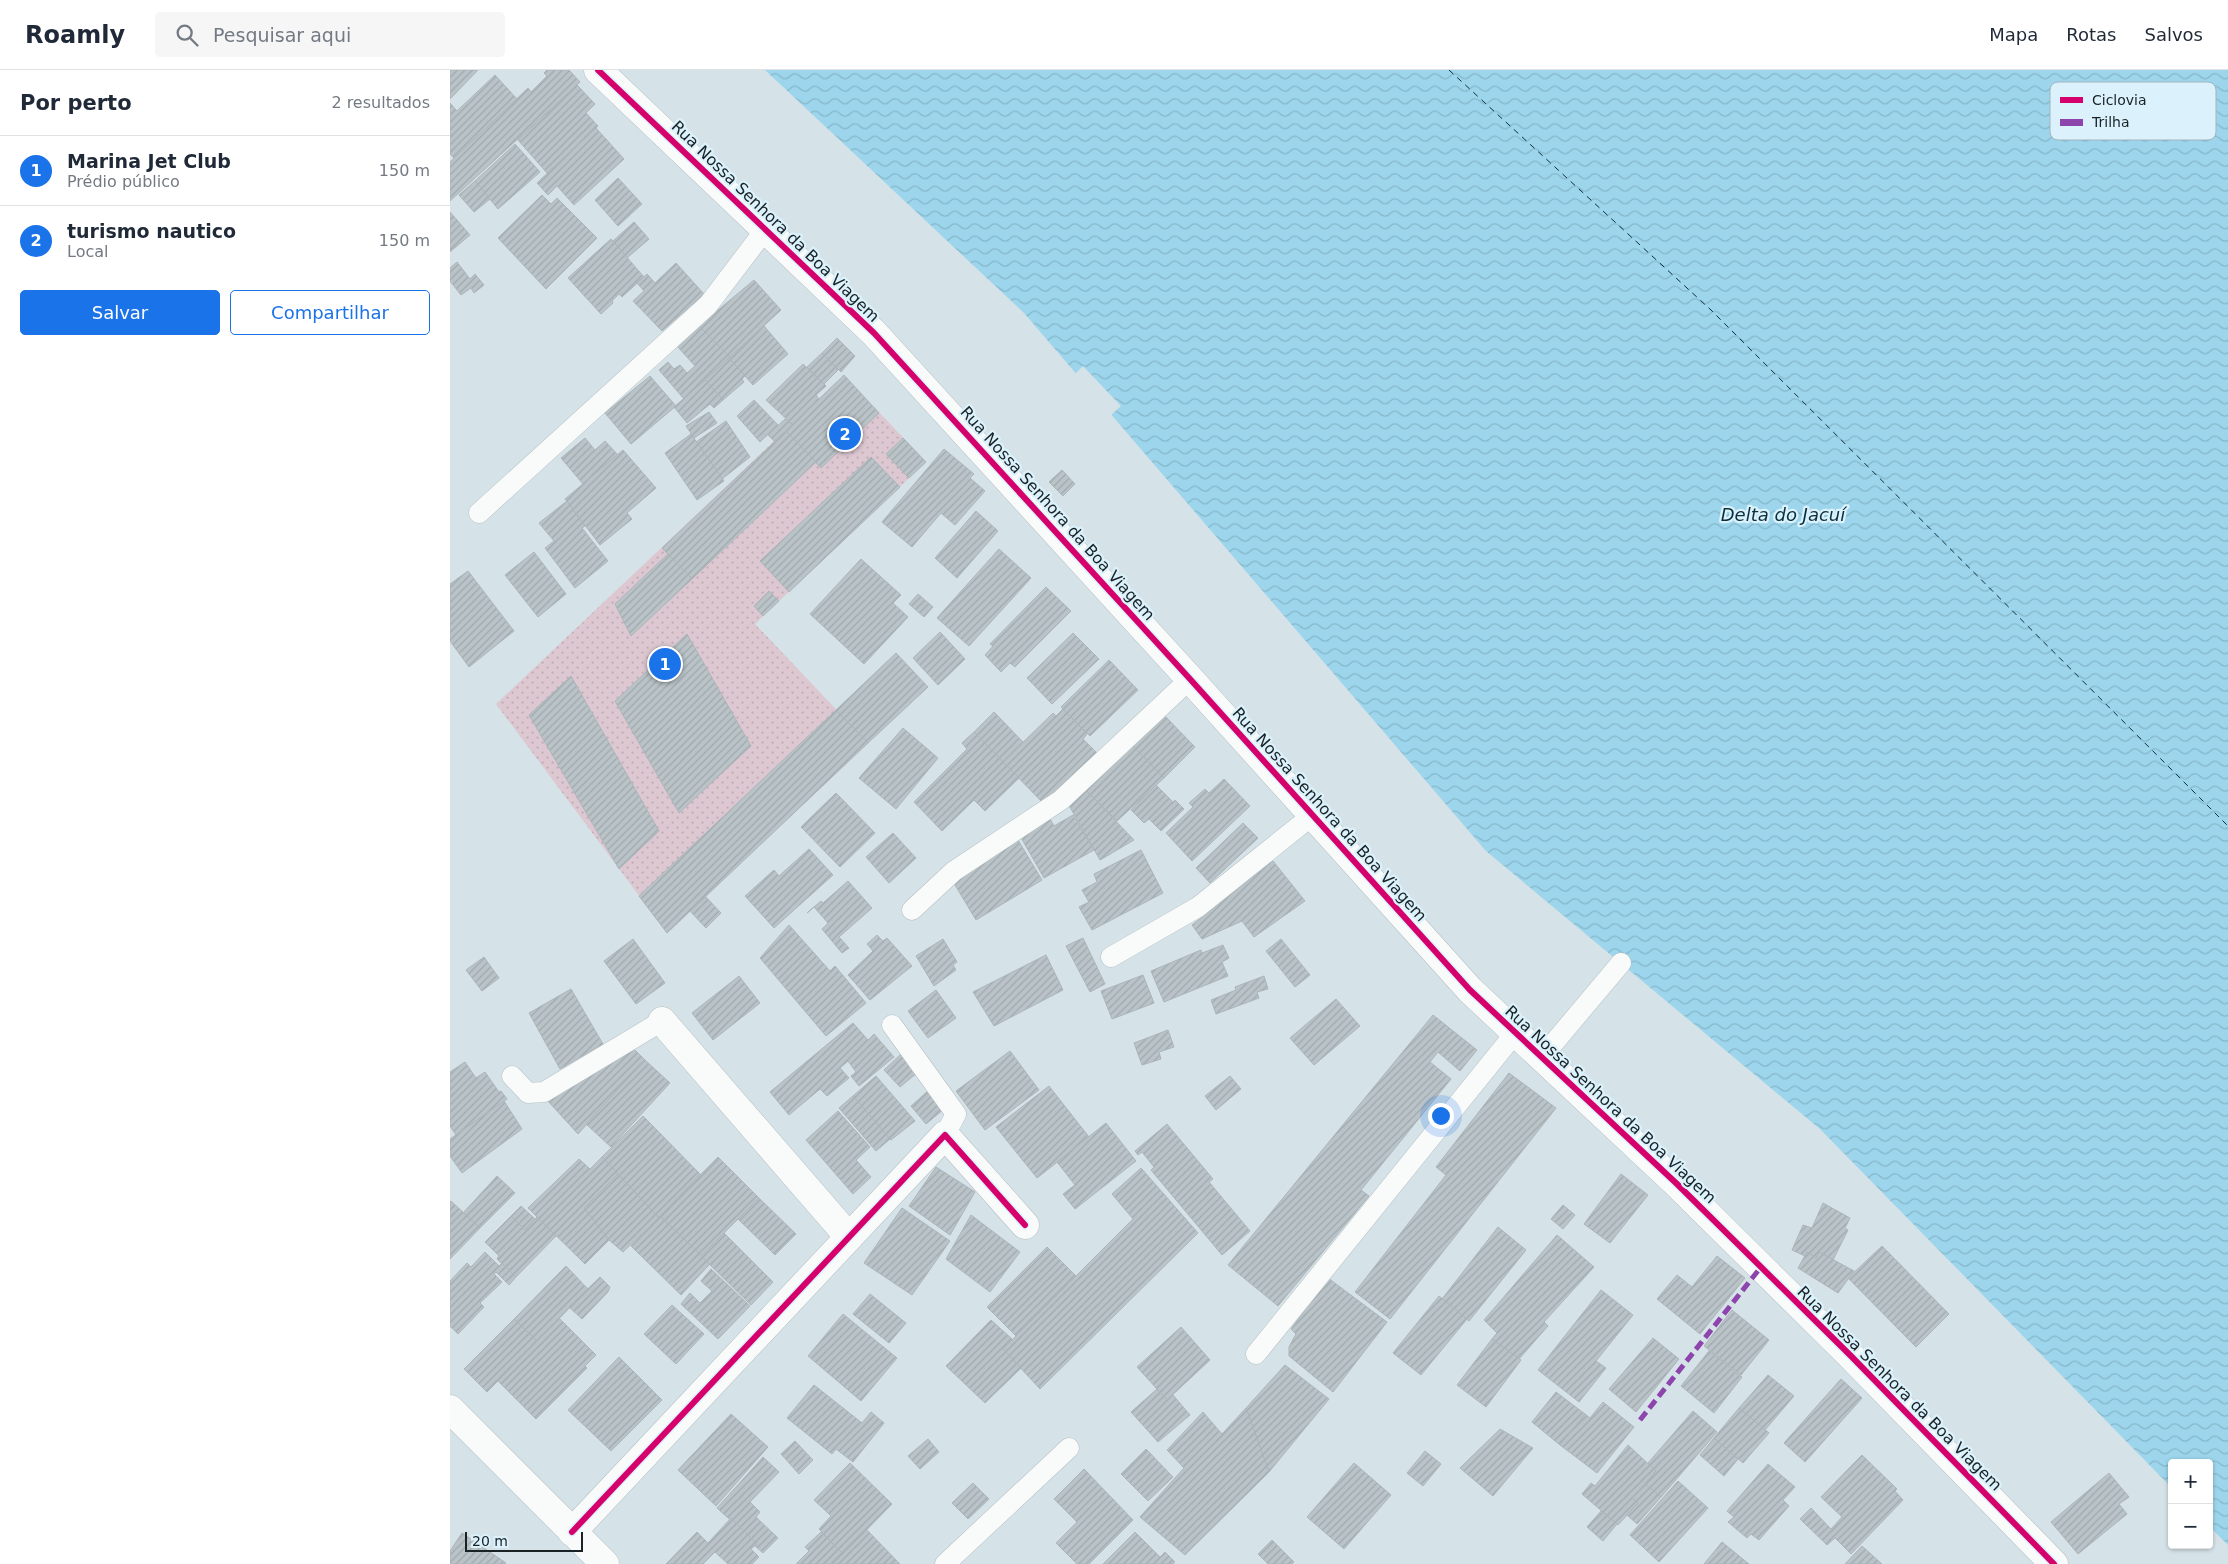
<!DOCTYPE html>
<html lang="pt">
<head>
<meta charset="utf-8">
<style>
	body { margin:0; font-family:"DejaVu Sans",sans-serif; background:#f6f6f7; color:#1f2937 }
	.controls { position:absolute; right:15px; bottom:15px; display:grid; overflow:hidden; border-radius:5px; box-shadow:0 1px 4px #0004 }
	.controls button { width:45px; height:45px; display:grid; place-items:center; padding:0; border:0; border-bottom:1px solid #e0e1e3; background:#fff; color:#1f2937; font:25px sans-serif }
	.scale { position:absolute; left:15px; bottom:12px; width:118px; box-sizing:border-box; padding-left:5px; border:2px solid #192225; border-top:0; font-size:14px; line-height:18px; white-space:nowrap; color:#192225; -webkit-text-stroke:4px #dbf2fc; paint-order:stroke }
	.you { position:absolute; left:990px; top:1045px; width:18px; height:18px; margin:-12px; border:4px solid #fff; border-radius:50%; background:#1a73e8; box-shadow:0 0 0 8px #1a73e833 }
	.badge { display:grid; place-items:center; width:32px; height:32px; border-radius:50%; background:#1a73e8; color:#fff; font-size:16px; font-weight:700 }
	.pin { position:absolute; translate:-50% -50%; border:2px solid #fff; box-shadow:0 1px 5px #0006 }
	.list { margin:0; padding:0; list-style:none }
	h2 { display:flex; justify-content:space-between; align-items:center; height:65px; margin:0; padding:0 20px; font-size:21px }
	h2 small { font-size:16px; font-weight:400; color:#747a83 }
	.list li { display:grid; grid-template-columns:32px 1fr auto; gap:15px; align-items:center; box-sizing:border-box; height:70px; padding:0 20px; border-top:1px solid #e0e1e3 }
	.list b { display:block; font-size:19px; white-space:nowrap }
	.list p { margin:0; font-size:16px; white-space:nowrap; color:#747a83 }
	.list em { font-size:16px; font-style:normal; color:#747a83 }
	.actions { display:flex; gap:10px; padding:15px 20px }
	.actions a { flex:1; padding:11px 0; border:1px solid #1a73e8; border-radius:5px; text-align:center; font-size:18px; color:#1a73e8 }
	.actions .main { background:#1a73e8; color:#fff }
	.icon { flex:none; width:28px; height:28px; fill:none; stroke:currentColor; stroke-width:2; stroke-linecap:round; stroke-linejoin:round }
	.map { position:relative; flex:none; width:1778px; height:1494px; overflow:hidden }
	header { display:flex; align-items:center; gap:30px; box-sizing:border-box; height:70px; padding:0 25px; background:#fff; border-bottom:1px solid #e0e1e3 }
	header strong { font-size:24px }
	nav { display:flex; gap:28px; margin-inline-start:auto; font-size:18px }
	.search { width:350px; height:45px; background:#f6f6f7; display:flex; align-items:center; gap:12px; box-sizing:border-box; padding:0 18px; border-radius:5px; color:#747a83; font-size:19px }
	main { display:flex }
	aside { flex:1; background:#fff }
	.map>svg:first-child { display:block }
</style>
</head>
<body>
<header>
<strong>Roamly</strong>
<div class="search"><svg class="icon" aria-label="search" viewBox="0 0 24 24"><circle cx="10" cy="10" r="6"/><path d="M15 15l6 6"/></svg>Pesquisar aqui</div>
<nav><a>Mapa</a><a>Rotas</a><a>Salvos</a></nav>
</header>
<main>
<aside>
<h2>Por perto<small>2 resultados</small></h2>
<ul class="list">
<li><span class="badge">1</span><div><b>Marina Jet Club</b><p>Prédio público</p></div><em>150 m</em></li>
<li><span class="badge">2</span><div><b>turismo nautico</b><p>Local</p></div><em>150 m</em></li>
</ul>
<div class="actions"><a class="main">Salvar</a><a>Compartilhar</a></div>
</aside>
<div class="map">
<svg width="1778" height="1494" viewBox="0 0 1778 1494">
	<defs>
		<pattern id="grass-dots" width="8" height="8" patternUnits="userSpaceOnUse" patternTransform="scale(1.25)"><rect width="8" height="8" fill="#ddc8d2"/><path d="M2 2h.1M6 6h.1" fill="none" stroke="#bdacb4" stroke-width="1.8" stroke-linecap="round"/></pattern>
		<pattern id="water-waves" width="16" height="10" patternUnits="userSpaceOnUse" patternTransform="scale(1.25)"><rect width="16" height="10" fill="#9cd5ec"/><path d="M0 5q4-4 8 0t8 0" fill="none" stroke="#86b7ca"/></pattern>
		<pattern id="building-hatch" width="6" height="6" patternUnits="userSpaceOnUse" patternTransform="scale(1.25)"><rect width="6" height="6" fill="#bac4c8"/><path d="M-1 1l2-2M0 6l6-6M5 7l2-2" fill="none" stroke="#9fa8ac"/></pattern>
	</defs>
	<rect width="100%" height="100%" fill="#d5e2e7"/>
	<path fill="url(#grass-dots)" d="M394,305L476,392L305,554L418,673L217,863L46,634Z"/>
	<path fill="url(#water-waves)" d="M315,0H1778V1475L1759,1456V1393H1722V1418L1370,1059L1036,781L574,243Z"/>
	<path fill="#d5e2e7" d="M633,296L671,336L659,347L624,305Z"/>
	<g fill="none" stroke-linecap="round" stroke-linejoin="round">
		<path stroke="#0b303d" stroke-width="1" stroke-dasharray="6 5" stroke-linecap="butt" d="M999,0L1261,240L1778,756"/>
	</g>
	<g fill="url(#building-hatch)" stroke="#acb5b9">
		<path d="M0,0H28L0,29Z"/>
		<path d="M97,0H119L130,12L0,131V92L78,18L81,22L97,6L94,3Z"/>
		<path d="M45,5L67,29L4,88L0,84V33L7,41Z"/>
		<path d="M127,15L145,34L136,43L148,56L97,103L68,70Z"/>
		<path d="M146,58L174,89L124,135L107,116L98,125L87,113Z"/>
		<path d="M65,74L90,102L48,139L25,111Z"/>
		<path d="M168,108L192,134L168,156L145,130Z"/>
		<path d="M25,111L40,129L24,142L9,125Z"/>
		<path d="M92,125L101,134L107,128L147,168L96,219L48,168Z"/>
		<path d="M0,142L20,165L0,182Z"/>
		<path d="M184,152L199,169L177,188L163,171Z"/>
		<path d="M161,169L194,207L172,227L169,224L162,231L163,233L151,244L118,208Z"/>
		<path d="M7,192L20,209L25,204L34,215L24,223L21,218L11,225L0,211V198Z"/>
		<path d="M226,193L254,224L212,261L183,231L194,221L187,213L197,204L205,213Z"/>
		<path d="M304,210L331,240L280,287L249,256Z"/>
		<path d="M249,256L280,287L234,329L209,300L218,292L224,299L230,295L237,303L245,296L227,276Z"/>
		<path d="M314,256L338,284L303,315L279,288Z"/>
		<path d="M387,268L405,286L391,302L372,283Z"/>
		<path d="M372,283L388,300L374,314L357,297Z"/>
		<path d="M279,288L295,306L292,309L294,312L273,330L255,310Z"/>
		<path d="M353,294L376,316L366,325L369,329L343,355L316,330Z"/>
		<path d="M394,305L429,343L371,398L336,361Z"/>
		<path d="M200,306L226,336L181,374L155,343Z"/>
		<path d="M255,310L273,330L264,338L260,334L237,353L224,337Z"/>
		<path d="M304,330L328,355L310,372L287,346Z"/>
		<path d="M259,342L267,353L244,368L236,356Z"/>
		<path d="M335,349L343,355L324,371L318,365Z"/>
		<path d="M276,351L300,387L272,409L246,372Z"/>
		<path d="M336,361L366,392L242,509L212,478Z"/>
		<path d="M241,364L274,411L247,430L215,383Z"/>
		<path d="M135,368L145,380L155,371L168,385L133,414L111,388Z"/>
		<path d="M453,368L476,392L459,408L436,384Z"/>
		<path d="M494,379L524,404L520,408L535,421L505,455L491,443L462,477L432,452Z"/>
		<path d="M173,380L206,418L177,443L182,449L150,475L115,429Z"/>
		<path d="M421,387L450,417L339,522L310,491Z"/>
		<path d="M612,400L625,414L613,426L599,412Z"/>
		<path d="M117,431L135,456L132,458L158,491L125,518L95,478L104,471L89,453Z"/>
		<path d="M526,441L548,461L507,508L485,488Z"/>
		<path d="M549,479L581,508L519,576L487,548Z"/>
		<path d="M84,482L116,524L88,547L55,505Z"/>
		<path d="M218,484L242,509L181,566L165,534Z"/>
		<path d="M411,489L451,525L443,533L458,547L414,594L360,544Z"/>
		<path d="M18,501L64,561L19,597L0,571V514Z"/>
		<path d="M596,517L621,541L565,597L560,593L551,602L535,585L543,576L540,574Z"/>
		<path d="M319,521L329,531L313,546L304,536Z"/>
		<path d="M468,524L483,537L474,547L459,534Z"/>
		<path d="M490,562L515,589L488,615L463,588Z"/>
		<path d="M623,563L649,589L602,634L577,608Z"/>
		<path d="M237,564L301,676L229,743L165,631Z"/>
		<path d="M446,583L478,617L418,673L386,640Z"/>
		<path d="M659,590L688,620L640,666L611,637Z"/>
		<path d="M121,606L209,761L169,799L79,645Z"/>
		<path d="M613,639L637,664L633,669L647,683L594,734L553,692L603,643L606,646Z"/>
		<path d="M386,640L418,673L217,863L189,826Z"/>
		<path d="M544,642L573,672L553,692L524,662Z"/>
		<path d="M712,643L745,677L714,708L680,673Z"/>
		<path d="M453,658L488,688L446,739L409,708Z"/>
		<path d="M524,662L569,708L535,741L524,730L492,761L464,732L517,679L512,673Z"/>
		<path d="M680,673L714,708L667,751L635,719Z"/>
		<path d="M774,709L800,736L742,791L716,763L743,737L739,733L755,719L759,723Z"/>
		<path d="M706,715L723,732L725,730L734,739L711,761L699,749L694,753L681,740Z"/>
		<path d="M635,719L684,770L650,790L617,732Z"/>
		<path d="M386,723L425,763L390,797L351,757Z"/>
		<path d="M623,745L644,780L594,808L569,764L599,747L604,756Z"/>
		<path d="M793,753L808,768L760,813L746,798Z"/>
		<path d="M443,763L466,788L439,813L416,787Z"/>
		<path d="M568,770L592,810L526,850L502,810Z"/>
		<path d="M359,779L383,805L324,858L295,826L324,800L329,806Z"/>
		<path d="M691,780L713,823L642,860L629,837L639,832L632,820L647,812L644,804Z"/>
		<path d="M823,791L855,831L804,867L792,851L752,869L742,855Z"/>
		<path d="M398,811L422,838L389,867L399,878L392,883L372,859L378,853L364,837L357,843L371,831L373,833Z"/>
		<path d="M256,827L271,843L256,858L240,841Z"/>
		<path d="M339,855L380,901L385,896L416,933L376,966L310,888Z"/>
		<path d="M427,865L433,871L437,868L462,896L420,930L398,905L423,881L417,874Z"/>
		<path d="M633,868L655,914L640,922L616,876Z"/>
		<path d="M183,869L215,913L186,934L154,891Z"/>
		<path d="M493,869L507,892L503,895L506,900L484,916L466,886Z"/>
		<path d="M831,869L860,905L845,917L816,881Z"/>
		<path d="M773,875L779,888L772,892L778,906L714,932L701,901L751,880L752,883Z"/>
		<path d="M596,885L613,920L544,956L523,922Z"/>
		<path d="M34,887L49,908L32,921L16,900Z"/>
		<path d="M693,905L704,933L662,949L651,921Z"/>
		<path d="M289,906L310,933L263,970L242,943Z"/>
		<path d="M814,906L818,919L807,922L809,928L766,944L761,930L786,920L785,917Z"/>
		<path d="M121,919L153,974L110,999L79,943Z"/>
		<path d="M486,920L506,948L478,968L458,941Z"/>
		<path d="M886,929L910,956L864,995L840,968Z"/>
		<path d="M983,945L1027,980L1010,1001L988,982L980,992L1001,1009L911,1120L919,1126L828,1236L778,1195Z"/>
		<path d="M403,953L418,970L424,964L444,987L409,1016L401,1006L406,1002L398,991L390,998L399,1008L377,1026L370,1019L339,1045L320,1022Z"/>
		<path d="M718,960L724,977L709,982L711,989L692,995L684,973Z"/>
		<path d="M182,977L195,990L128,1064L97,1030Z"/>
		<path d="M560,981L589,1020L535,1060L506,1021Z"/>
		<path d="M451,984L467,1003L450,1017L434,1000Z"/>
		<path d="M195,990L220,1013L161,1077L136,1054Z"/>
		<path d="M15,992L26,1008L35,1002L49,1022L51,1021L57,1029L6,1065L0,1056V1002Z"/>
		<path d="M1059,1003L1106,1038L940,1249L905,1222L996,1105L986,1097Z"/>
		<path d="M426,1006L465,1051L441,1070L403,1026Z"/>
		<path d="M780,1006L791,1019L766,1040L755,1026Z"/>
		<path d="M599,1016L639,1067L587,1108L546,1057Z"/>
		<path d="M479,1020L494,1039L476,1054L461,1036Z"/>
		<path d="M403,1026L440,1069L426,1081L389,1038Z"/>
		<path d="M54,1031L72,1059L12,1103L0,1086V1069Z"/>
		<path d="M388,1041L420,1077L406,1090L421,1107L403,1124L356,1070Z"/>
		<path d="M193,1046L250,1104L209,1148L152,1087Z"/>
		<path d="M656,1053L686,1091L625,1139L613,1124L625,1115L607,1092Z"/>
		<path d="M717,1054L763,1109L759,1112L800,1161L772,1185L701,1100L704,1097L692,1082L688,1085L685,1081Z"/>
		<path d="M152,1087L168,1104L134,1138L159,1170L135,1194L78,1138L129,1089L140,1099Z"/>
		<path d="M268,1087L309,1128L251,1186L210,1146Z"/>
		<path d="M486,1097L525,1122L500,1165L459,1136Z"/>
		<path d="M691,1098L748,1163L590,1319L553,1279L683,1149L662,1124Z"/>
		<path d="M168,1104L209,1148L173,1182L159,1170L134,1138Z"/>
		<path d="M1171,1104L1198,1125L1160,1173L1134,1154Z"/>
		<path d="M47,1106L65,1123L30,1158L13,1143Z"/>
		<path d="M309,1128L346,1164L325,1185L288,1149Z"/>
		<path d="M1,1131L30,1158L0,1189V1133Z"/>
		<path d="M1373,1133L1400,1148L1395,1158L1398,1160L1383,1190L1369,1182L1366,1188L1357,1182L1355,1186L1342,1180L1353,1155L1362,1158Z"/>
		<path d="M1113,1135L1125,1145L1113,1159L1101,1149Z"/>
		<path d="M71,1136L85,1149L75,1160L61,1146Z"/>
		<path d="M452,1138L500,1171L462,1225L414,1193Z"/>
		<path d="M521,1145L570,1182L540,1222L496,1189Z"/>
		<path d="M61,1146L75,1160L87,1147L106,1166L66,1207L47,1189L49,1186L35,1172Z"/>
		<path d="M210,1146L260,1194L231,1225L181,1176Z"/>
		<path d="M1048,1157L1076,1180L1019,1251L992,1229Z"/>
		<path d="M274,1163L323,1212L301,1235L251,1186Z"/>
		<path d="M1107,1165L1144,1197L1094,1252L1098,1256L1069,1289L1042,1269L1047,1263L1034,1250Z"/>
		<path d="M1432,1176L1499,1244L1466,1277L1398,1208Z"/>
		<path d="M597,1177L626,1206L566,1266L537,1237Z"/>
		<path d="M35,1182L49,1196L52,1193L66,1207L59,1215L46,1202L44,1204L52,1212L30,1233L34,1237L8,1264L0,1256V1211L17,1193L21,1197Z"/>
		<path d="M1357,1182L1366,1188L1369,1182L1404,1201L1388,1223L1348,1198Z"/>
		<path d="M1267,1186L1295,1208L1250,1264L1207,1229L1227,1205L1242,1217Z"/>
		<path d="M116,1196L138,1219L87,1271L64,1249Z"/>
		<path d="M261,1199L300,1236L268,1269L231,1234L240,1223L250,1233L262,1221L251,1211Z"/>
		<path d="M150,1207L160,1217L158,1222L132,1249L119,1237Z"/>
		<path d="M878,1208L937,1252L883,1322L839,1286V1277L846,1264L841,1259Z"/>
		<path d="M1151,1220L1183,1245L1146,1291L1156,1298L1129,1332L1088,1300Z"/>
		<path d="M420,1224L456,1253L439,1273L403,1244Z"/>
		<path d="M989,1226L1017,1249L971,1305L943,1283Z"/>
		<path d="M222,1235L254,1264L226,1294L194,1264Z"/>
		<path d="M1282,1240L1319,1270L1291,1305L1254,1276Z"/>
		<path d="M393,1244L447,1288L411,1331L358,1286Z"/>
		<path d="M109,1248L146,1285L135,1296L137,1298L86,1349L48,1311Z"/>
		<path d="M64,1249L87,1271L37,1322L14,1299Z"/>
		<path d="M541,1250L562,1269L553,1279L571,1298L535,1333L496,1296Z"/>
		<path d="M731,1257L760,1290L717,1330L687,1297Z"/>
		<path d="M1203,1268L1229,1289L1186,1342L1159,1319Z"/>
		<path d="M1042,1269L1071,1290L1036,1337L1007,1315Z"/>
		<path d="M1259,1281L1292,1307L1264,1343L1231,1316Z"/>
		<path d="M169,1287L212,1330L161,1381L118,1340Z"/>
		<path d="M835,1295L879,1329L819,1402L796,1338Z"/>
		<path d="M1318,1305L1344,1326L1315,1360L1289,1338Z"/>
		<path d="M1391,1309L1412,1328L1355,1392L1334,1373Z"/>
		<path d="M364,1315L412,1353L421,1342L434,1353L403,1392L386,1379L382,1384L337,1348Z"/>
		<path d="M707,1319L717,1330L723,1325L740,1345L708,1372L681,1342Z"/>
		<path d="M1106,1322L1135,1344L1110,1375L1082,1352Z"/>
		<path d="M1153,1332L1184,1357L1147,1403L1110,1375L1135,1344L1140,1348Z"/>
		<path d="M796,1338L819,1402L735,1485L690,1447L734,1398L717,1380L753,1342L772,1364Z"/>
		<path d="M1289,1338L1319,1363L1293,1393L1264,1368Z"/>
		<path d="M1243,1341L1267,1362L1211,1427L1195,1414L1206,1401L1198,1393Z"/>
		<path d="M281,1344L318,1377L266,1436L228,1400Z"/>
		<path d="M1050,1359L1083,1378L1043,1426L1010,1398Z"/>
		<path d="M1264,1368L1288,1389L1274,1406L1250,1385Z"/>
		<path d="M478,1369L489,1382L470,1399L458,1386Z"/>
		<path d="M345,1371L363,1390L349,1404L331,1384Z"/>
		<path d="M1178,1375L1206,1401L1182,1428L1188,1433L1168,1455L1132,1424L1141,1413L1145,1416Z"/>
		<path d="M696,1379L723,1407L698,1431L671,1404Z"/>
		<path d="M975,1381L991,1394L973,1416L957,1403Z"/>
		<path d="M1412,1385L1447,1419L1445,1421L1453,1430L1401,1484L1385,1468L1377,1475L1350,1449L1361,1438L1381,1459L1392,1447L1371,1427Z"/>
		<path d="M313,1387L329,1402L300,1432L310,1442L306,1447L328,1468L313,1483L304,1475L307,1474L267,1438Z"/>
		<path d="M400,1393L442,1434L393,1484L369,1459L381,1446L364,1430Z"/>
		<path d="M904,1393L941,1425L894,1479L857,1447Z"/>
		<path d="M1318,1394L1345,1417L1333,1430L1339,1436L1309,1470L1301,1464L1297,1468L1278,1452L1284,1447L1277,1441Z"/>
		<path d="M634,1399L683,1450L639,1494H627L606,1473L627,1452L604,1429Z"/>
		<path d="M1659,1403L1679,1427L1669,1434L1677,1444L1628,1484L1601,1452Z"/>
		<path d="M1228,1411L1258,1438L1209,1492L1180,1465Z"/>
		<path d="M523,1413L539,1429L518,1449L502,1433Z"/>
		<path d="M1195,1414L1211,1427L1187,1454L1177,1445L1188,1433L1182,1428Z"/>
		<path d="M1151,1441L1167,1454L1153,1471L1137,1457Z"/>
		<path d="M281,1448L307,1474L301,1479L309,1487L302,1494H278L265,1482L253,1494H216L247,1462L258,1473Z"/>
		<path d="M417,1460L450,1494H383Z"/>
		<path d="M371,1462L393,1484L383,1494H346L359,1481L355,1477Z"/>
		<path d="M685,1462L710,1487L715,1482L725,1492L723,1494H653Z"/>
		<path d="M12,1463L56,1493L55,1494H0V1481Z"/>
		<path d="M822,1470L844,1492L842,1494H818L808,1484Z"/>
		<path d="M1272,1472L1299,1494H1254Z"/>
		<path d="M1412,1476L1432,1494H1395Z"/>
	</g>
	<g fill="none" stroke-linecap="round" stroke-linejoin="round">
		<g stroke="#b6c0c4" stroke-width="21">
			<g id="service">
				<path d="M29,443L258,235L315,160"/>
				<path d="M462,840L504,801L611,730L740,609"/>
				<path d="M661,887L748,837L863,745"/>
				<path d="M442,955L506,1044L495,1065"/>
				<path d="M1092,987L1171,893"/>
				<path d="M62,1006L78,1023L94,1022L212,951"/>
				<path d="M806,1284L1066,962"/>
				<path d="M495,1494L619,1378"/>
			</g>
		</g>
		<g stroke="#b6c0c4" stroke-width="29">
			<g id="minor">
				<path d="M148,0L424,263L740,609L1020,920L1226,1113L1400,1285L1604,1494"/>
				<path d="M212,951L399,1167"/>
				<path d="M122,1462L495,1065L575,1155"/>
			</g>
		</g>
		<g stroke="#b6c0c4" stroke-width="29">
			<path id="tertiary" d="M0,1339L155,1494"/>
		</g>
		<use href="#service" stroke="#f9fbfb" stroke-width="20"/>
		<use href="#minor" stroke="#f9fbfb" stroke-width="28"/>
		<use href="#tertiary" stroke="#f9fbfb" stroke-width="28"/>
		<path stroke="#8e44ad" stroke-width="5" stroke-dasharray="10 5" stroke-linecap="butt" d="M1190,1350L1311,1197"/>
		<g stroke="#dbf2fc" stroke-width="9">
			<g id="cycleway">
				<path d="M148,0L424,263L740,609L1020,920L1226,1113L1400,1285L1604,1494"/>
				<path d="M122,1462L495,1065L575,1155"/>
			</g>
		</g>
		<use href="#cycleway" stroke="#d6006c" stroke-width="6"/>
	</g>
	<g text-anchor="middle" stroke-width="4.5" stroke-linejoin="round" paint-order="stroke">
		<g font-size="16" fill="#192225" stroke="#dbf2fc">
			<text transform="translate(326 151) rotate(44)" y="6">Rua Nossa Senhora da Boa Viagem</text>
			<text transform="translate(608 443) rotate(48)" y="6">Rua Nossa Senhora da Boa Viagem</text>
			<text transform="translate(880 744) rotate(48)" y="6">Rua Nossa Senhora da Boa Viagem</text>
			<text transform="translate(1161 1034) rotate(43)" y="6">Rua Nossa Senhora da Boa Viagem</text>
			<text transform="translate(1450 1318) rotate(45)" y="6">Rua Nossa Senhora da Boa Viagem</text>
		</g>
		<g font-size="18" font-style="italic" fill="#0b303d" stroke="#dbf2fc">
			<text x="1333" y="451">Delta do Jacuí</text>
		</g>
	</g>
	<rect x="1600" y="12" width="166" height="58" rx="8" fill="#dbf2fc" stroke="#a1b4bc" stroke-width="1"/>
	<rect x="1610" y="27" width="23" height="6" fill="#d6006c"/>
	<rect x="1610" y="49" width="23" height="7" fill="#8e44ad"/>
	<g font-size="14" fill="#192225">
		<text x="1642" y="35">Ciclovia</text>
		<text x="1642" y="57">Trilha</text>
	</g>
</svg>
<div class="controls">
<button>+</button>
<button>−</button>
</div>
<div class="scale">20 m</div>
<div class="you"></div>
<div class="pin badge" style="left:215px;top:594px">1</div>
<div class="pin badge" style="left:395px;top:364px">2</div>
</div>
</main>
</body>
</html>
